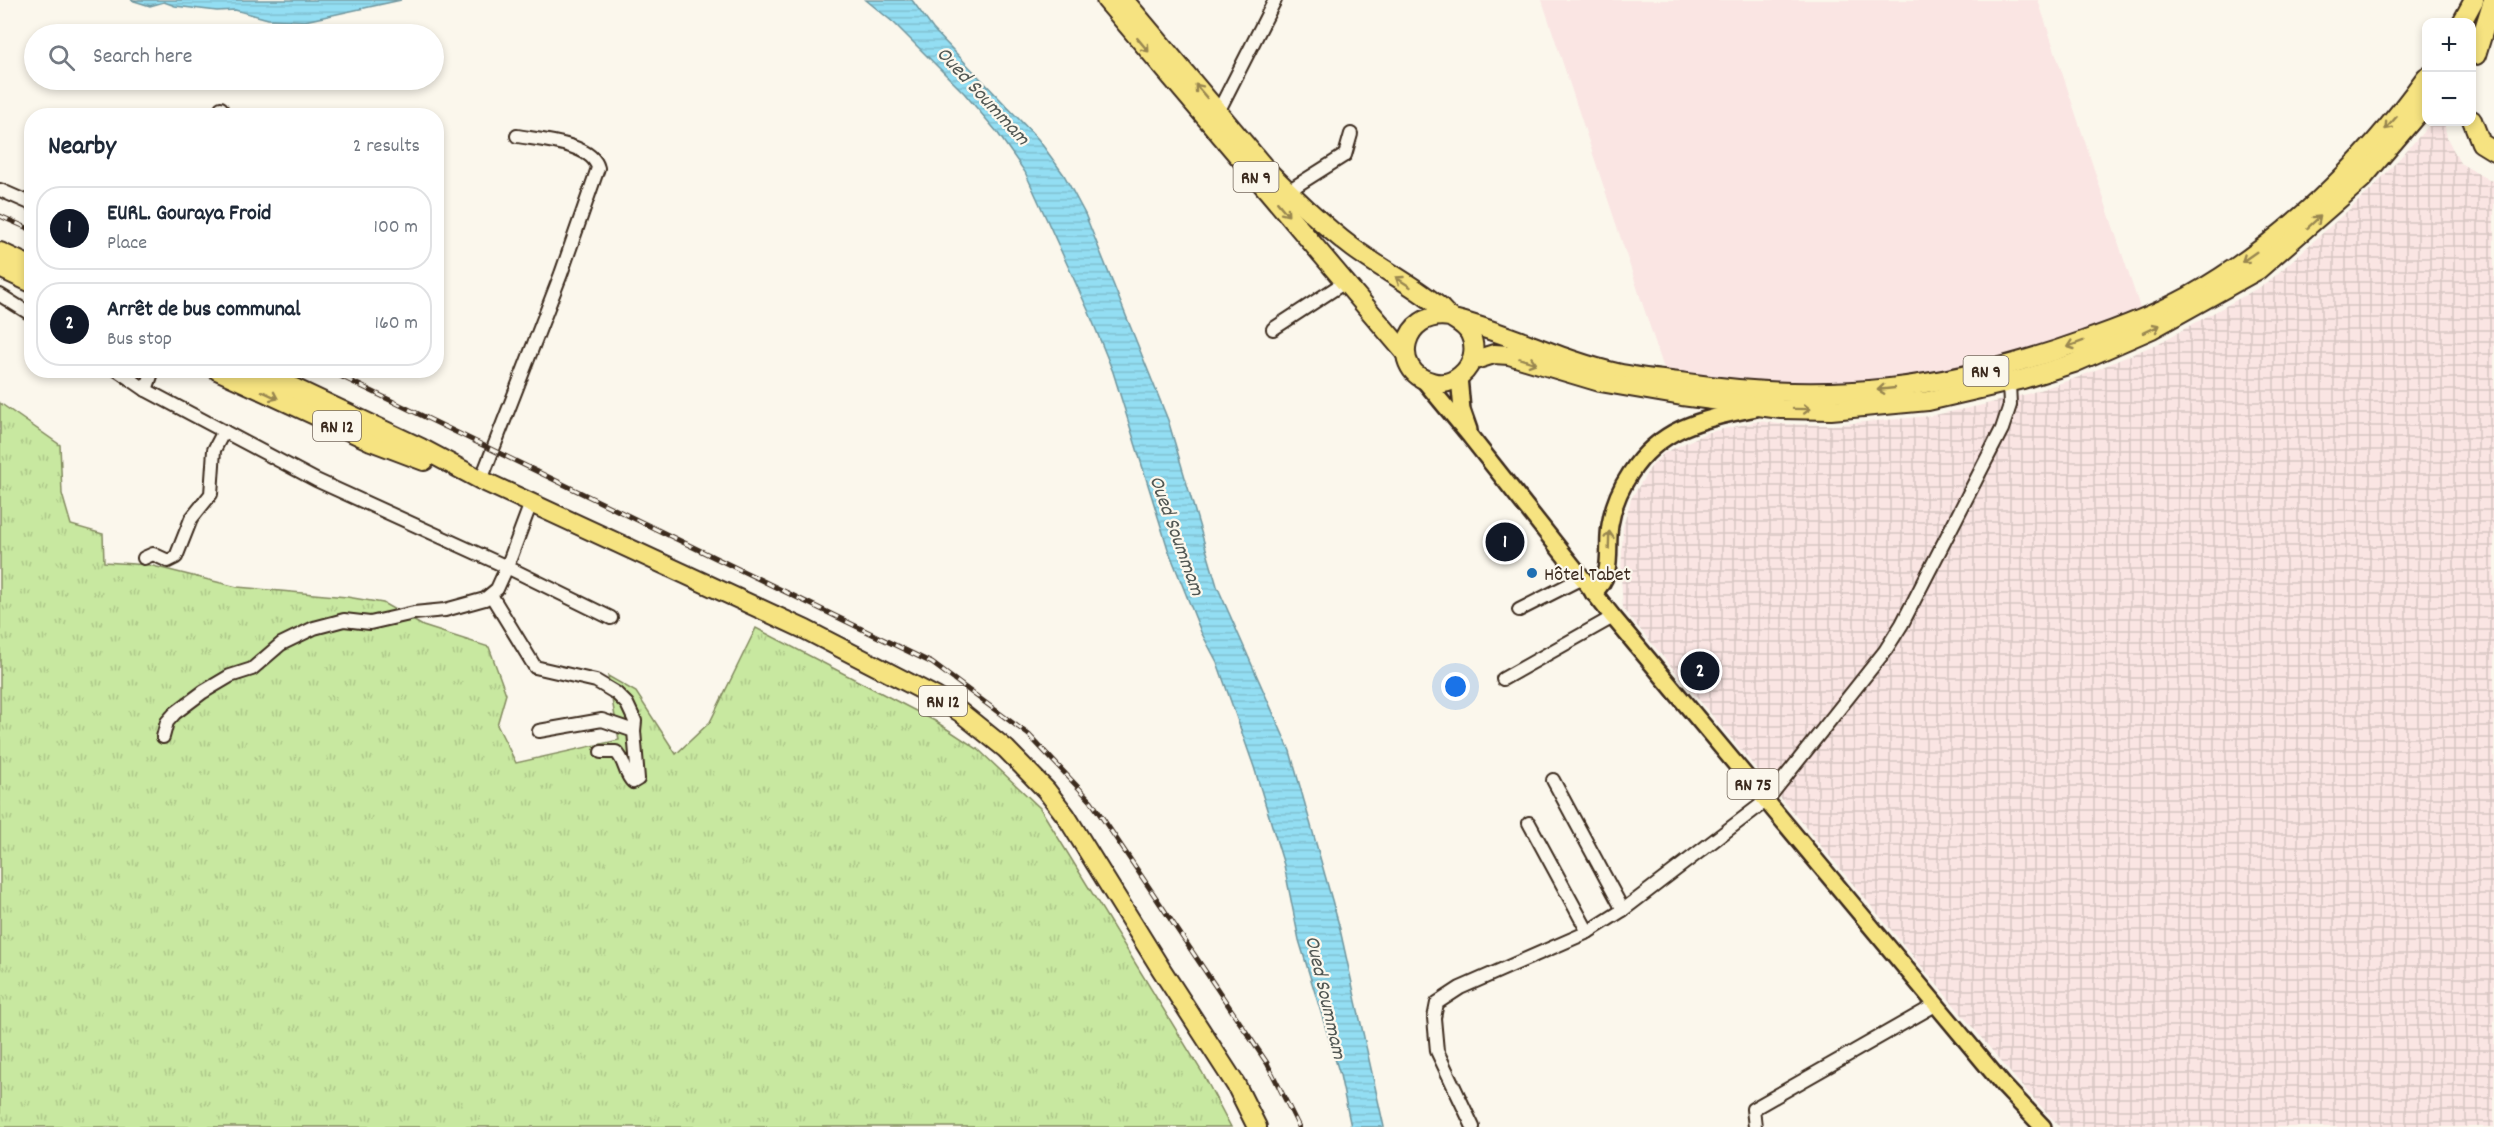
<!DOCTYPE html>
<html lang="en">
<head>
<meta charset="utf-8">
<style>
	body { margin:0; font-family:Dekko,sans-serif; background:#f6f6f7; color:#1f2937 }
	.controls { position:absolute; right:18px; top:18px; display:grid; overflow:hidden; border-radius:12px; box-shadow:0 3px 9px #0003 }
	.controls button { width:54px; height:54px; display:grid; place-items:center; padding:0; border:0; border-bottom:2px solid #e0e1e3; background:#fff; color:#1f2937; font:30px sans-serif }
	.you { position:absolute; left:1456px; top:687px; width:21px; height:21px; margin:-15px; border:4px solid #fff; border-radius:50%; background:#1a73e8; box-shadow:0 0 0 9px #1a73e833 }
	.badge { display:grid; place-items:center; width:39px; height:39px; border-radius:50%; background:#111827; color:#fff; font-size:20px; font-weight:700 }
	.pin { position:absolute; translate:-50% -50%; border:3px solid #fff; box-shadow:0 2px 6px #0006 }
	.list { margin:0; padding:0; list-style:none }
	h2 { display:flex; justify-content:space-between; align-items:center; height:78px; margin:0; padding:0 24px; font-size:26px }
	h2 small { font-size:20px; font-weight:400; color:#747a83 }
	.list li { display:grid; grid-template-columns:39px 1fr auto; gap:18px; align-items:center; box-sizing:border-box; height:84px; margin:0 12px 12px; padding:0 12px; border:2px solid #e0e1e3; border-radius:24px }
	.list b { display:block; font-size:22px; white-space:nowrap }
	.list p { margin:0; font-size:20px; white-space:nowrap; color:#747a83 }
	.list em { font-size:20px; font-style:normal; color:#747a83 }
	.icon { flex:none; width:33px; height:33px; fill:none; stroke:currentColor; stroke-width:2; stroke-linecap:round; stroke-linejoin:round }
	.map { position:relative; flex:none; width:2494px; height:1127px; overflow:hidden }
	.search { position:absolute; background:#fff; box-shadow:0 3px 9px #0003; left:24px; top:24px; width:420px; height:66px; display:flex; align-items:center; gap:15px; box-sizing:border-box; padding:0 21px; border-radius:33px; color:#747a83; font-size:22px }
	.panel { position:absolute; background:#fff; box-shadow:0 3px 9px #0003; left:24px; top:108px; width:420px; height:270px; border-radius:24px }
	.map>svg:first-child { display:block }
</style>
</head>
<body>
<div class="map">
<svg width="2494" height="1127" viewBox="0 0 2494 1127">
	<defs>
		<pattern id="industrial-grid" width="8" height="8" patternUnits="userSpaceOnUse" patternTransform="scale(1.5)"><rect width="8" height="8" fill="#fae5e3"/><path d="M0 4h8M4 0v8" fill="none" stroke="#d7c5c2"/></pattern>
		<pattern id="grass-tufts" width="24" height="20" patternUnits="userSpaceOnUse" patternTransform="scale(1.5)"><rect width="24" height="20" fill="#c8e8a0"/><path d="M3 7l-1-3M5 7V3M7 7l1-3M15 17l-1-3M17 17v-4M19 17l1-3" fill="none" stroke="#adc789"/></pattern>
		<pattern id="water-rules" width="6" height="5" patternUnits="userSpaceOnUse" patternTransform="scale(1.5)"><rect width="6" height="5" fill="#93def3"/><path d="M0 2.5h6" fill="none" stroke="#80bfd0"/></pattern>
	</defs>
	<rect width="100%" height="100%" fill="#fbf7ec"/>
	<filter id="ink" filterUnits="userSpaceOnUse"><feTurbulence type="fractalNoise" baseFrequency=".0167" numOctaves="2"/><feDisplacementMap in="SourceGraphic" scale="12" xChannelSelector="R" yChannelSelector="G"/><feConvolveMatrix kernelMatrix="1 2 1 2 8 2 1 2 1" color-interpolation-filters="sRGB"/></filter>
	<g filter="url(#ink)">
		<path fill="#fae5e3" d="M1542,0H2038L2140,308L2031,350L1991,361L1910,377L1869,382L1791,386L1665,372Z"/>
		<path fill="url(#industrial-grid)" d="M2432,122H2444L2447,138L2460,163L2489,180L2494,181V1127H2060L2014,1077L1623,609L1621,576L1623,527L1631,499L1650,468L1664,453L1706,433L1759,421L1779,424L1832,425L1930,416L1978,406L2027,394L2079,377L2159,343L2267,283L2372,189Z"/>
		<path fill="url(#grass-tufts)" stroke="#82895f" stroke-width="1.5" d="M0,403L60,445L62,494L71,525L103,534L104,562L149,565L237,587L347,597L383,603L423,626L489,647L506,694L497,725L516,763L619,740L608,676L636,692L676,754L710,722L756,628L935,721L979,750L1040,808L1202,1072L1231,1127H0Z"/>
		<g fill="url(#water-rules)" stroke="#70969e" stroke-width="1.5">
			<path d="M131,0H401L305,21L268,19L235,10L217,11L175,6L164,2L150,6Z"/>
			<path d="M866,0H912L933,29L1038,139L1064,175L1085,214L1168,420L1217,586L1290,751L1339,925L1384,1127H1351L1340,1075L1299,940L1284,865L1254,767L1217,662L1201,632L1168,549L1113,372L1088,310L1025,172L997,132L964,93L894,23Z"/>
		</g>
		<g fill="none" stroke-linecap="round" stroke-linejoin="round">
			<g stroke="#3b2a1e" stroke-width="16">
				<g id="minor">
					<path d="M1218,112L1275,0"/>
					<path d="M218,116L221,108"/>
					<path d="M0,190L32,204"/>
					<path d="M1288,191L1345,155L1351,134"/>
					<path d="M0,295L32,315"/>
					<path d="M1273,329L1345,282"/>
					<path d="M117,370L146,390L316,480L507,567L611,618"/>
					<path d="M146,390L153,370"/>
					<path d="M481,480L561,274L598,168C592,143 539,140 517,136"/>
					<path d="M144,558L153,554L168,561L176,557L191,519L211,494L214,450L224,431"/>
					<path d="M491,595L535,667L596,681L616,693L627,704L635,721L634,731L638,779L633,782C624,774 626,761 616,752H601"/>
					<path d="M1519,610L1582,578"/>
					<path d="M1503,679L1613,617"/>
					<path d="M539,731L602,720L634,731"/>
					<path d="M163,737L167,722L175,713L203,692L230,676L252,669L281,644L314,628L344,620L370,623L414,613L445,610L485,599L497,589L507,567L531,503"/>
					<path d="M1553,780L1623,910"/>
					<path d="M1529,823L1588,932"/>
					<path d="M1473,1127L1437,1051L1434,1018L1437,1003L1460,988L1588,932L1623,910L1767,800L1885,651L1902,624L2002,429L2010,405L2009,383"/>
					<path d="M1755,1127L1753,1109L1937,1004"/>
				</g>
			</g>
			<g stroke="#3b2a1e" stroke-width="20">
				<g id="major">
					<path d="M1459,377L1462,410L1469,430"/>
					<path d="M1422,378L1470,436L1613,617L2004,1086L2043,1127"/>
					<path d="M1593,593C1615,575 1606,550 1610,525C1613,506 1620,489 1630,474C1661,426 1704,419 1756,408"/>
				</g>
			</g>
			<g stroke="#3b2a1e" stroke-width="22">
				<g id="highway">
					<path d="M1106,0L1406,354"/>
					<path d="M1124,0L1265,168C1293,196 1321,224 1353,248C1380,268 1410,283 1436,304C1441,307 1444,313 1449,316C1457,322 1465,324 1470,334C1477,348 1473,365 1461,375C1453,382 1442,385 1432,382C1389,372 1402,309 1450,317"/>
					<path d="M2462,22L2474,0"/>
					<path d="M2476,55L2493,0"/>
					<path d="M2472,120L2481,143L2494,151"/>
					<path d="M0,252L32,267"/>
					<path d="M0,268L32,283"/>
					<path d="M1457,320C1512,334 1562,361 1617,373C1640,378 1664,380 1687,383C1831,404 1946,390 2083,341C2118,329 2155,315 2188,297C2282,244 2364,164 2426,77"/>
					<path d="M1472,361L1494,354L1509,355L1600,382L1682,396L1781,409L1831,410L1928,401L2023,379L2074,363L2152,329L2258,270L2362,179L2426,104"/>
					<path d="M217,370L371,441L424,461"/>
					<path d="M256,370L421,448L481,480L806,630L936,697L960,712L1006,749L1046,790L1066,816L1161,969L1236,1085L1257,1127"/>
				</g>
			</g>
			<use href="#minor" stroke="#fbf7ec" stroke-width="12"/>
			<use href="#major" stroke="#f6e381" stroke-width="15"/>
			<use href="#highway" stroke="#f6e381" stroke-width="18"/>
			<g stroke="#3b2a1e" stroke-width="5">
				<g id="rail">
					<path d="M0,216L32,230"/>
					<path d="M328,370L932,663L1029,735L1091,801L1267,1063L1299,1127"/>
				</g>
			</g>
			<use href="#rail" stroke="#fbf7ec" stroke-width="3" stroke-dasharray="9" stroke-linecap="butt"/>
		</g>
		<defs><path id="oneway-shaft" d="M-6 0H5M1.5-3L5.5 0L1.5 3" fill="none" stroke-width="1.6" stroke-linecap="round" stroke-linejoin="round" transform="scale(1.5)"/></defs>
		<g stroke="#988650">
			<use href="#oneway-shaft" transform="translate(1143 45) rotate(50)"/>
			<use href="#oneway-shaft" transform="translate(1201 91) rotate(-130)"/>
			<use href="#oneway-shaft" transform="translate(2391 123) rotate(132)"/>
			<use href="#oneway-shaft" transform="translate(1283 209) rotate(50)"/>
			<use href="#oneway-shaft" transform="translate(2314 222) rotate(-42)"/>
			<use href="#oneway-shaft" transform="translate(2249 257) rotate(145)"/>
			<use href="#oneway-shaft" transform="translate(1403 282) rotate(-147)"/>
			<use href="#oneway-shaft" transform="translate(2152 329) rotate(-26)"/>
			<use href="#oneway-shaft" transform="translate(2075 344) rotate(160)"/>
			<use href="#oneway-shaft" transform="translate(1528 361) rotate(17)"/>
			<use href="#oneway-shaft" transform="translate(1886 389) rotate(174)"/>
			<use href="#oneway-shaft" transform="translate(270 395) rotate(25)"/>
			<use href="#oneway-shaft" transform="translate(1802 409) rotate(1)"/>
			<use href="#oneway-shaft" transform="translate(1609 540) rotate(-88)"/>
		</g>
	</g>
	<circle fill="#1f6fb2" stroke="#fbf7ec" stroke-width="2" cx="1532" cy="573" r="6"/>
	<g text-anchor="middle" stroke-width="4.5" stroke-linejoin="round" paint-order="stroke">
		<g fill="#fbf7ec" stroke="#75685c" stroke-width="1.5">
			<rect x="1233.5" y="162" width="45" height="30" rx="4.5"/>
			<rect x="1963.5" y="356" width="45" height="30" rx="4.5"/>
			<rect x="313" y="411" width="48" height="30" rx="4.5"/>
			<rect x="919" y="686" width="48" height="30" rx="4.5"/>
			<rect x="1727.5" y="769" width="51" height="30" rx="4.5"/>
		</g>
		<g font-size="18" font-weight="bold" fill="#3b2a1e">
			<text x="1256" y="183">RN 9</text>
			<text x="1986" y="377">RN 9</text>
			<text x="337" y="432">RN 12</text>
			<text x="943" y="707">RN 12</text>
			<text x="1753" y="790">RN 75</text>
		</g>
		<g font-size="20" fill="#3b2a1e" stroke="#fbf7ec" text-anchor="start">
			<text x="1544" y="580">Hôtel Tabet</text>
		</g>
		<g font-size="21" font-style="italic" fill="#515753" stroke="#fbf7ec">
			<text transform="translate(984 95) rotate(47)" y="7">Oued Soummam</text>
			<text transform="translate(1178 535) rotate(70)" y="7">Oued Soummam</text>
			<text transform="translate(1327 997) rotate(77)" y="7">Oued Soummam</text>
		</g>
	</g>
</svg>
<div class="controls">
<button>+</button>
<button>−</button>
</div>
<div class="you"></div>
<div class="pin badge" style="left:1505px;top:542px">1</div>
<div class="pin badge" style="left:1700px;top:671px">2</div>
<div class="search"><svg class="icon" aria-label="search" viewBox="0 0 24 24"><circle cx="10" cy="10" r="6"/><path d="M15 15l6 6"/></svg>Search here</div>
<section class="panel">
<h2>Nearby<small>2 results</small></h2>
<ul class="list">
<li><span class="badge">1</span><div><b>EURL. Gouraya Froid</b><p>Place</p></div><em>100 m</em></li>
<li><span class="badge">2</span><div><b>Arrêt de bus communal</b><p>Bus stop</p></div><em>160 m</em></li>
</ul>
</section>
</div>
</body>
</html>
